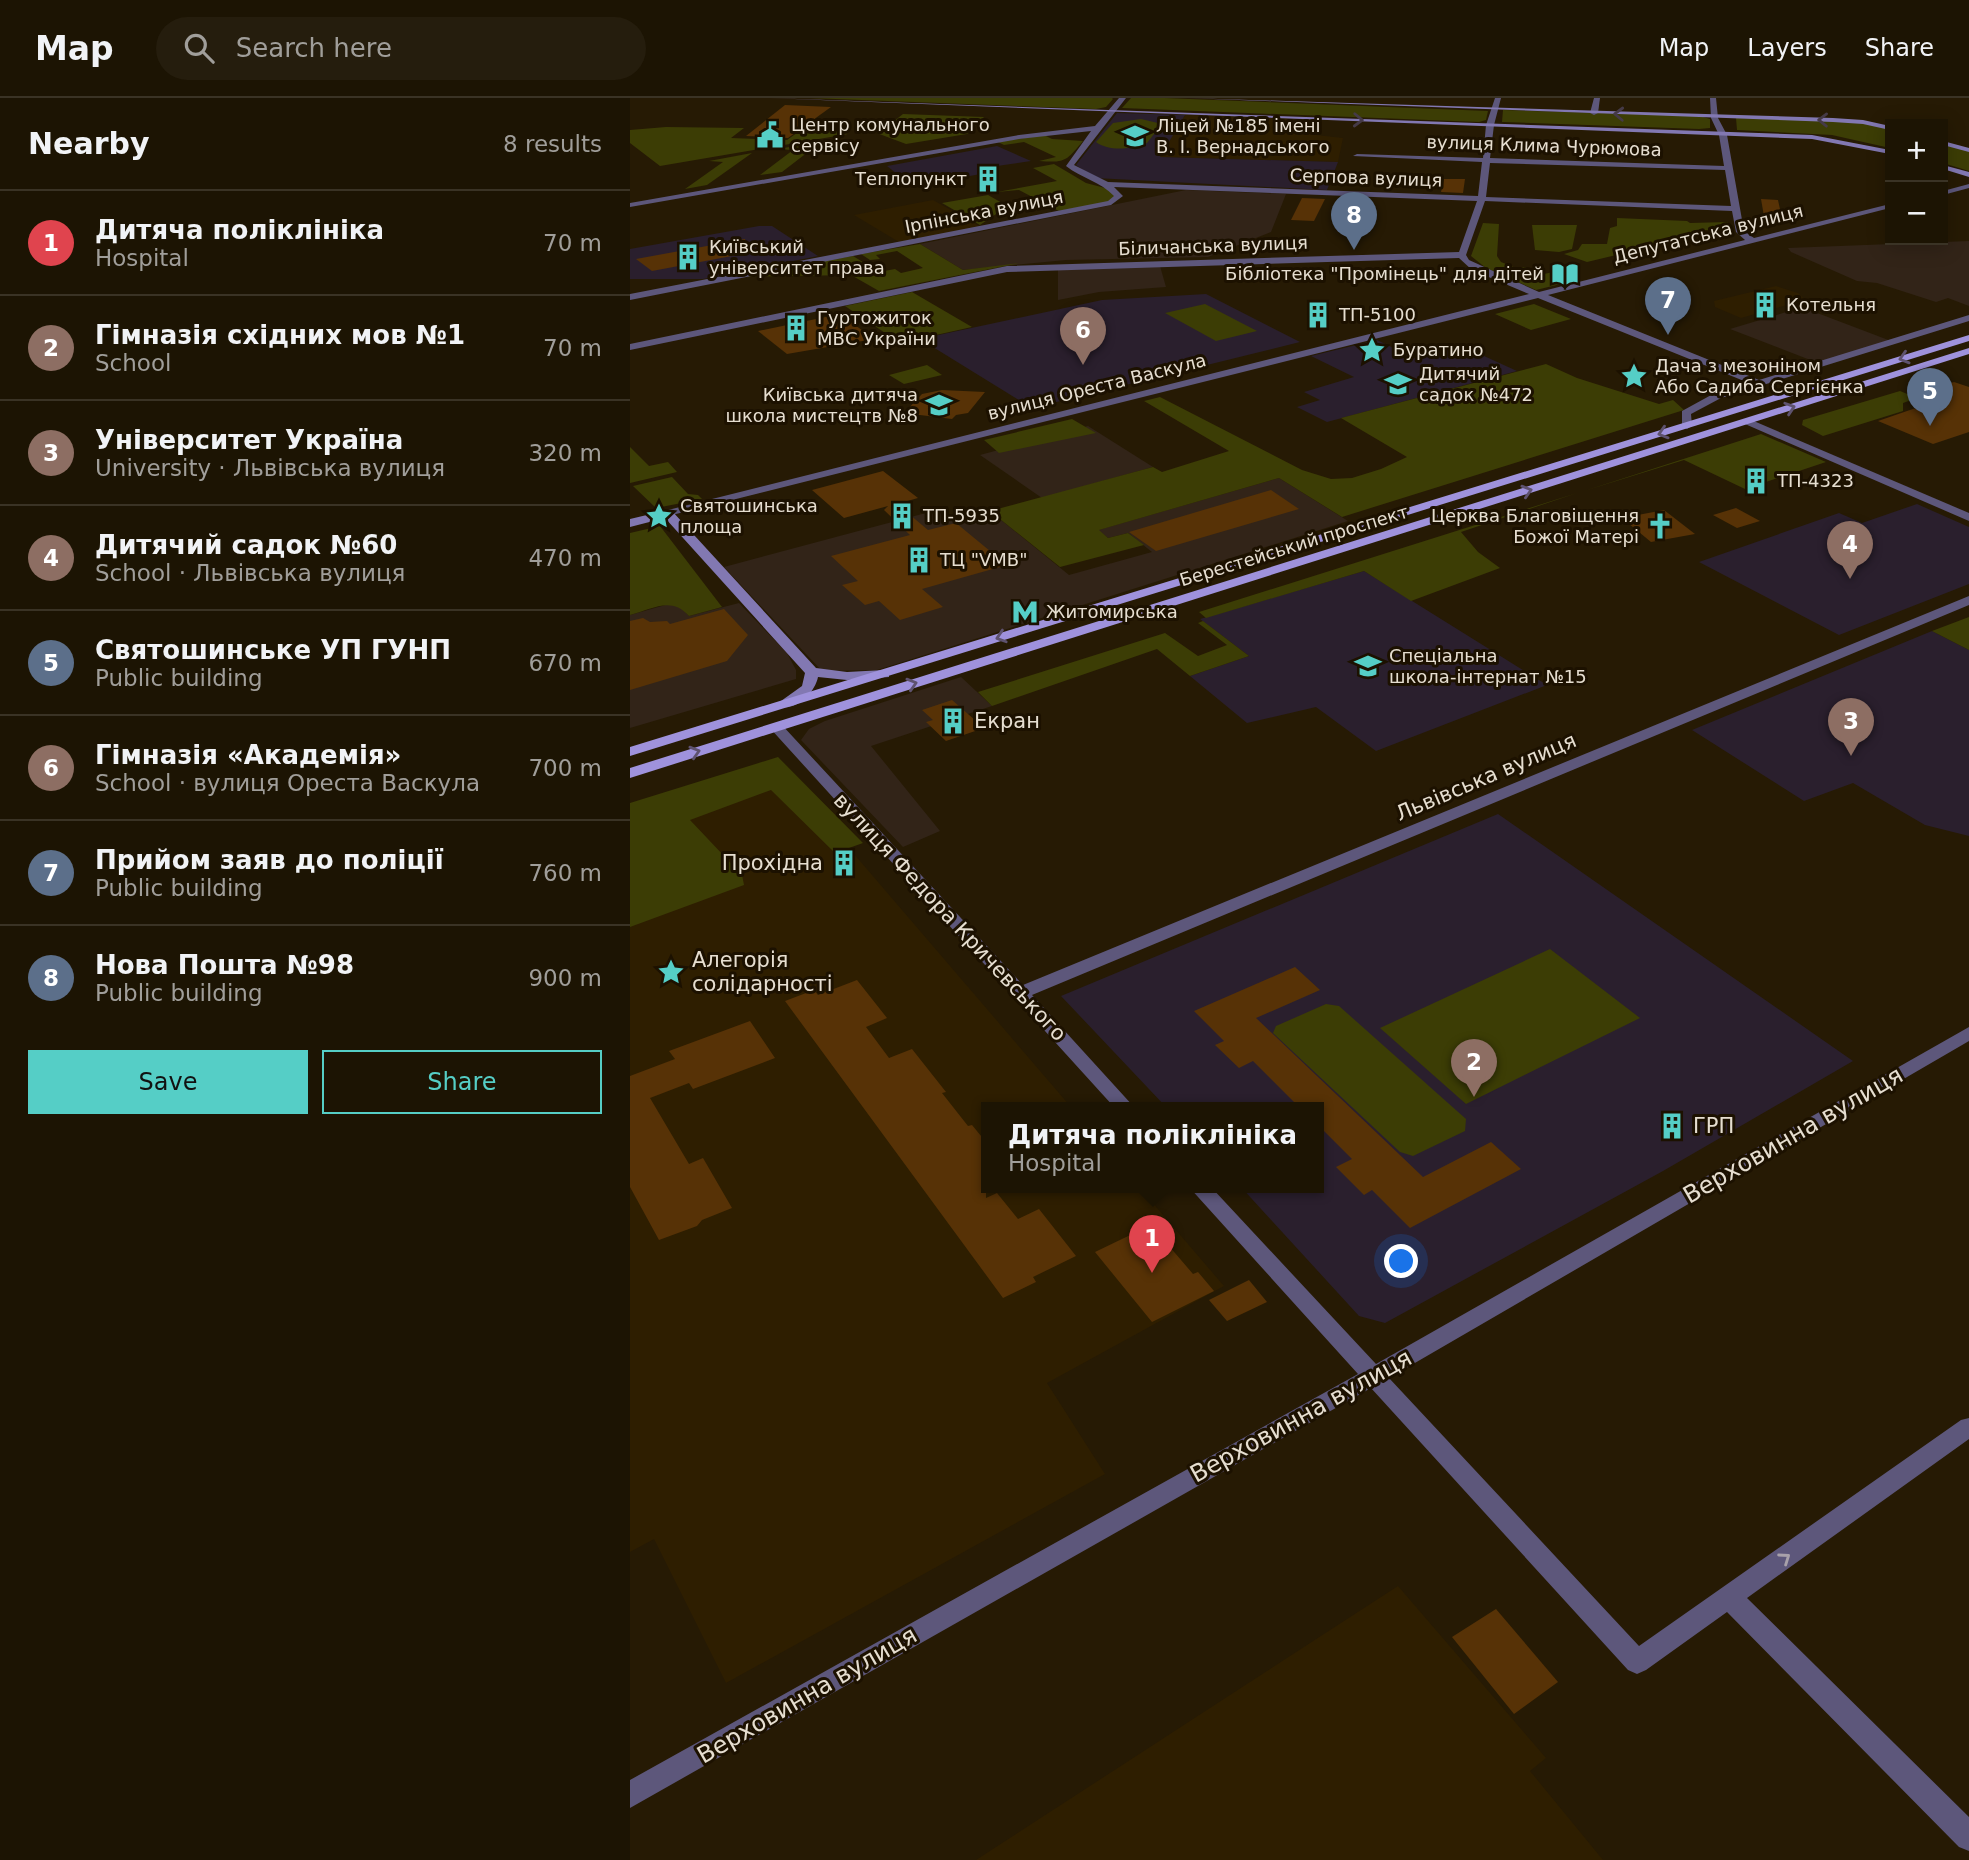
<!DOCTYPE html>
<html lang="en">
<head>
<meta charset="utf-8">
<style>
	body { margin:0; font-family:"DejaVu Sans",sans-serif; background:#251d0d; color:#f1f3f6 }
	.controls { position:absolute; right:21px; top:21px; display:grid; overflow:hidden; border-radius:0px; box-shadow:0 4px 18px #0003 }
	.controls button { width:63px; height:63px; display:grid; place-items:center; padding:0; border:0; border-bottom:2px solid #3a3325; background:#1c1403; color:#f1f3f6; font:35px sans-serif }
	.you { position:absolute; left:772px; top:1164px; width:24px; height:24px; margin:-18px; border:5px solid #fff; border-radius:50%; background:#1a73e8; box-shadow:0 0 0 10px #1a73e833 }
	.badge { display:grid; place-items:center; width:46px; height:46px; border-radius:50%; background:#55cec6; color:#fff; font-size:23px; font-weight:700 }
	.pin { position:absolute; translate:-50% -58px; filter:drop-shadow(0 2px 4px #0008) }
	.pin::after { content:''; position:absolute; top:37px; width:24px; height:21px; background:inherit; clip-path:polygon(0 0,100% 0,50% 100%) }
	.popup { position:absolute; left:351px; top:1004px; width:343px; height:91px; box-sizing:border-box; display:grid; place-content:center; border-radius:0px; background:#1c1403; filter:drop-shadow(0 2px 5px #0005); font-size:23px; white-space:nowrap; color:#a09e9a }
	.popup b { font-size:26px; color:#f1f3f6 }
	.popup::after { content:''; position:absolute; left:50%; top:100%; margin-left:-14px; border:14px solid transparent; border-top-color:#1c1403 }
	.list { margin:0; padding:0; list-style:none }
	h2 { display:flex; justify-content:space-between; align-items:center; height:91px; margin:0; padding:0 28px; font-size:30px }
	h2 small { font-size:23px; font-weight:400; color:#a09e9a }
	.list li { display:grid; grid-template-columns:46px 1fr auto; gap:21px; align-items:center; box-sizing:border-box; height:105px; padding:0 28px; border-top:2px solid #3a3325 }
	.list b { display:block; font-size:26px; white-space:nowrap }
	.list p { margin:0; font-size:23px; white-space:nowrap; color:#a09e9a }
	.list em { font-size:23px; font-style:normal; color:#a09e9a }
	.actions { display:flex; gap:14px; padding:21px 28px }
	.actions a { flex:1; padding:16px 0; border:2px solid #55cec6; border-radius:0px; text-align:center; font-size:24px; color:#55cec6 }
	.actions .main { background:#55cec6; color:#111 }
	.icon { flex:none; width:38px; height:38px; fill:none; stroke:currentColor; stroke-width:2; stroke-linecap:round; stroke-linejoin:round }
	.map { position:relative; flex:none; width:1339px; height:1762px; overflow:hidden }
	header { display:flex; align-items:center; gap:42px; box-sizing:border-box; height:98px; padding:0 35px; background:#1c1403; border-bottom:2px solid #3a3325 }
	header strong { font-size:33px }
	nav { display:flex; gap:38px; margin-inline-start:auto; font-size:24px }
	.search { width:490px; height:63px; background:#251d0d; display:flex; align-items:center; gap:18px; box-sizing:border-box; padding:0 24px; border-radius:38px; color:#a09e9a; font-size:26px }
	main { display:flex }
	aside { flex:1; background:#1c1403 }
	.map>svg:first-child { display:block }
</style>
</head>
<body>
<header>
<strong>Map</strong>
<div class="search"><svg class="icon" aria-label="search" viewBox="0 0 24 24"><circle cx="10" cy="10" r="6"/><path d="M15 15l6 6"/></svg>Search here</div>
<nav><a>Map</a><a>Layers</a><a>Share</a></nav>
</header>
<main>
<aside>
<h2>Nearby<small>8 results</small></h2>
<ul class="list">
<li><span class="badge" style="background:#e0444e">1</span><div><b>Дитяча поліклініка</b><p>Hospital</p></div><em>70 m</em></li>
<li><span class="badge" style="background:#8d6e63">2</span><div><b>Гімназія східних мов №1</b><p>School</p></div><em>70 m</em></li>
<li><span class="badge" style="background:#8d6e63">3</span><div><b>Університет Україна</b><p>University · Львівська вулиця</p></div><em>320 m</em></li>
<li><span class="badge" style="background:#8d6e63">4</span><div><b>Дитячий садок №60</b><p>School · Львівська вулиця</p></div><em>470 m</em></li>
<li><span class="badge" style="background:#5c6f8a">5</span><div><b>Святошинське УП ГУНП</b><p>Public building</p></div><em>670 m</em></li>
<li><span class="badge" style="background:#8d6e63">6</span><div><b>Гімназія «Академія»</b><p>School · вулиця Ореста Васкула</p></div><em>700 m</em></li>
<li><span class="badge" style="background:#5c6f8a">7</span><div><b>Прийом заяв до поліції</b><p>Public building</p></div><em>760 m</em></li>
<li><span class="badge" style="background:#5c6f8a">8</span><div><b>Нова Пошта №98</b><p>Public building</p></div><em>900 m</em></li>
</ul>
<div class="actions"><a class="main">Save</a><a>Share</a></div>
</aside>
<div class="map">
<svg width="1339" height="1762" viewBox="0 0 1339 1762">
	<rect width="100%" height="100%" fill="#261a04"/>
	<g fill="#322418">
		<path d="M556,92L656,96L641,134L578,159L436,162L333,172L290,146Z"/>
		<path d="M1339,143V208L1318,200L1306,204L1247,185L1227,183L1161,154L1158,150Z"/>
		<path d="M530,168L536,189L469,194L428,202V172Z"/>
		<path d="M1170,210L1182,213L1261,243L1188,265L1100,231Z"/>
		<path d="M458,328L523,369L412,400L350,357Z"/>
		<path d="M649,380L718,423L247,572L192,573L94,469L307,412L321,423L360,413L439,477L522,454L498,435L478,440L468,432Z"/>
		<path d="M109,505L157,555L166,572V581L0,630V517L39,506L50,508L59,518Z"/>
		<path d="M331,579L362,608L241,648L310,733L273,749L171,642L179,631L195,623Z"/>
	</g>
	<g fill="#2e1e00">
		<path d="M555,17L663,21L677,36L713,40L708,64L529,59Z"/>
		<path d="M303,102L351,129L269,144L224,117Z"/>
		<path d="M1146,188L1168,195L1175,202L1111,220L1085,209L1084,203Z"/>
		<path d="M151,683L224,756L441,1009H356V1089H509L594,1188L417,1285L475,1376L96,1585L24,1441L0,1454V734Z"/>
		<path d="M768,1488L916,1660L900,1673L973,1762H346Z"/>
	</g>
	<g fill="#2a1f2d">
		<path d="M487,15L555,17L530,59L708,64L697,92L465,80L446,67Z"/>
		<path d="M367,48L401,63L360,69L367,73L296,86L275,74L267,76L257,68Z"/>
		<path d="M129,128H142L188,158L73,181H0V151Z"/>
		<path d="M576,196L670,244L402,310L290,241L472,202Z"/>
		<path d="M747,242L784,260L832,248L887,273L697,324L667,309L690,302L674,294L724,279L681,258Z"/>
		<path d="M1287,406L1339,429V486L1209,537L1069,464L1209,415L1232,425Z"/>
		<path d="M734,473L917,587L746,653L686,609L617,625L560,578L619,558L570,521Z"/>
		<path d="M1302,533L1339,552V738L1295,727L1223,685L1174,703L1062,632Z"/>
		<path d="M868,716L1223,963L1033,1073L755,1225L729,1218L611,1089H688V1009H536L431,898Z"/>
	</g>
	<g fill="#3c3d05">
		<path d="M179,0H482L483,1L476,9L466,11Z"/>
		<path d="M501,0H535L858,13L856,22L849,24L492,10Z"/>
		<path d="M873,12L1070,18L1080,21V30L1069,31L872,24Z"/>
		<path d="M273,16L354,19L337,36L276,46L244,34L254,31Z"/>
		<path d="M1106,20C1157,22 1211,18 1260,31V50L1202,37L1107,32Z"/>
		<path d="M511,21L532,26L517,45C503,51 479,54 466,44L483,25Z"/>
		<path d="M36,29L114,30L101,40L157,42L171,32L208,33L218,36L30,68L0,45V32Z"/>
		<path d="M414,37L422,41L453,43C436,63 436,65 409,63L426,59L394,44L374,47L368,44Z"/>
		<path d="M191,44L152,74L130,77L163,52L147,51Z"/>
		<path d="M1313,46L1339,53V73L1313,65Z"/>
		<path d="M122,55L77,87L55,91L93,64L79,63Z"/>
		<path d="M424,66L456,85L479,91L486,97L478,104L429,113L389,92L367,94L427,83L403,70Z"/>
		<path d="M358,97L381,110L368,112L369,114L350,127L312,105Z"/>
		<path d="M987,120L1057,123L1060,125L1098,124L1100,134L1076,132L1050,137L1053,141L957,164L934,156L948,152L952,146H977L980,130L987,128Z"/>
		<path d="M853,125L869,126L867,158L871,164L886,170L896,169L914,176L923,174L943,183L906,192L856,170L841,158Z"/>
		<path d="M902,127H947L942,151L929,154L905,152Z"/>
		<path d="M290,146L333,172L390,165L249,193L221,177L100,179L223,158L249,174L265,171L271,175L293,170L267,153L246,157L250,161L240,162L231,156Z"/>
		<path d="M282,194L342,229L270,245L215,208Z"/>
		<path d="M575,206L627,233L586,243L535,215Z"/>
		<path d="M904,206L941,221L901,232L865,216Z"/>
		<path d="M916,266L947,280L1029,306L1043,302L1054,312L712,419L649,380L469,432L478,440L498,435L514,447L430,469L360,413L523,369L532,374L599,353L514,303L530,299L672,372L701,381L722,380L751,371L777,359L711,320Z"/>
		<path d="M297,267L312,277L274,286L259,277Z"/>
		<path d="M1270,293L1287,300L1273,305V313L1193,338L1172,327L1173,322Z"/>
		<path d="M442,321L466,335L369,355L354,342Z"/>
		<path d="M1131,336L1196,364L1115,391L1054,362L954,393Z"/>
		<path d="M0,349L19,368L38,364L47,374L0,385Z"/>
		<path d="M42,379L58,396L68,397L72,401L26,410L3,388Z"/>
		<path d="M947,395L831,434L848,454L870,470L781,503L734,473L576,520L569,514Z"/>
		<path d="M30,428L92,509L59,518C41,498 23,511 0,517V435Z"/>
		<path d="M1339,519V552L1302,533Z"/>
		<path d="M573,523L619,558L560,578L527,551L362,608L348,594L535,535L568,558L597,547L568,525Z"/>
		<path d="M148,659L233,745L205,755L141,692L60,722L112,777L114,787L0,829V705Z"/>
		<path d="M920,851L1010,920L836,1006L750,930Z"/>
		<path d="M696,906L709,908L836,1021L835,1033L783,1058L770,1054L643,935L646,928Z"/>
	</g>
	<g fill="#573206">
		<path d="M155,7L201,9L158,40L116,38Z"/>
		<path d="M814,81H835L833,95L811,94Z"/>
		<path d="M672,100L695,101L684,123L661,122Z"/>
		<path d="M1131,101L1148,102L1153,125L1136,130Z"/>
		<path d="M115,141L118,155L22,173L6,161Z"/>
		<path d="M210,216L244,241L157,256L128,233Z"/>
		<path d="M1324,284L1339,289V334L1303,346L1248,323L1309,302L1291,295Z"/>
		<path d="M312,292L355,294L338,315L326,317L322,321L274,315L292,296Z"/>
		<path d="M253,373L288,400L267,406L298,432L326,425L377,467L292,491L313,509L270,522L249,503L235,507L212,487L228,483L201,458L280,437L254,412L258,408L214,420L182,392Z"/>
		<path d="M641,392L669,411L526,453L499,434Z"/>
		<path d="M1106,410L1130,423L1107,430L1083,417Z"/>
		<path d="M1034,412L1065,436L1021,444L992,420Z"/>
		<path d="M94,511L118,537L97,563L0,592V523L13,520L20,524L37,523L40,526Z"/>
		<path d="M322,602L354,630L316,643L296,624L303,622L292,612Z"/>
		<path d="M665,869L690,892L626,920L793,1079L861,1044L891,1071L780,1130L742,1092L734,1097L706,1069L722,1061L688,1027V1009H669L623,963L609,970L585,947L594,943L564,913Z"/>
		<path d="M227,882L257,920L236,929L259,960L282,951L316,994L312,995L338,1028L342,1027L356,1044V1100L367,1095L388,1121L409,1111L446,1158L403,1179L406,1184L373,1200L155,903L184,892L188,897Z"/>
		<path d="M120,923L145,960L63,991L59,985L20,1000L59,1066L73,1060L102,1110L72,1122L67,1128L29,1142L0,1089V978L45,961L39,953Z"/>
		<path d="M521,1127L563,1176L568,1174L584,1193L522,1224L465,1154Z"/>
		<path d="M619,1182L637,1204L597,1223L579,1202Z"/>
		<path d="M866,1511L928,1584L884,1616L822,1539Z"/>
	</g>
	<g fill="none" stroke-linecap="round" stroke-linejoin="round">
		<g fill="#5d577b" fill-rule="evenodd">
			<path d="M489,0H496L444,67L478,84L848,98L852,64L723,58L727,56L853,60L856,27L865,0H871L864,27L860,60L1094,68L1089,37L1081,20L1080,0H1086L1088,20L1097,37L1114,133L1124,140L1260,106V110L918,197L1129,282L1339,217V223L1091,300L1061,316L1062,328L1057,331L1052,328V313L1083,296L1119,285L908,200L34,419V413L899,196L842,172L829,160L377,174L0,252V246L377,168L829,154L847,103L484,89L493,98L481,107L0,202V196L478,103L484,98C471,84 451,80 436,68L461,33L389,41L0,109V105L389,37L465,28ZM860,65L1095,72L1101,108L856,99ZM855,103L1102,113L1106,134L1115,142L909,194L839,162L836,157Z"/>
			<path d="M964,0H970L968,15L964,17L960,15Z"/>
			<path d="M1339,86V90L1313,97V93Z"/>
			<path d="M1119,321L1339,415V423L1115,326V322Z"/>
			<path d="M1339,498V507L402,897L504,1009H484L139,629L141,626H151L393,887Z"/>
			<path d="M1339,929V943L759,1280L1009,1548L1331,1322L1339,1320V1341L1117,1500L1339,1719V1753L1329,1749L1097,1514L1016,1572L1007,1576L998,1572L741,1290L0,1710V1682L728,1276L559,1089H581L746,1266Z"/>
		</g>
		<g fill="#8278b2" fill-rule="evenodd">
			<path d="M139,0L1182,37L1260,52V56L1182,41Z"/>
			<path d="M557,0L1203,20L1233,22L1260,28V32L1233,26L1203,24Z"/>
			<path d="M1313,43L1339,50V54L1313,47Z"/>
			<path d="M1313,67L1339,74V79L1313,71Z"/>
			<path d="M38,412L42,413L186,570L217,574L254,572L259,573V579L217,582L188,579C185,594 168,612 151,609V603L172,588L175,575L35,420L0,429V421Z"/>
		</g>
		<g fill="#9f92dc" fill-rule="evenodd">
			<path d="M1339,237V243L0,658V649Z"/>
			<path d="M1339,250V256L0,680V670Z"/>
		</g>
	</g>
	<defs><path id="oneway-chevron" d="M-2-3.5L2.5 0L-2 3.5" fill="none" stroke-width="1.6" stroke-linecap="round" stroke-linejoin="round" transform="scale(1.75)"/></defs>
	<g stroke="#453a47">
		<use href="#oneway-chevron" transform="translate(989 16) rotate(-178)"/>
		<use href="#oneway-chevron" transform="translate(728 22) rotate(2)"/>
		<use href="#oneway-chevron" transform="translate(1193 22) rotate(-179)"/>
	</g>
	<g stroke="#5e526e">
		<use href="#oneway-chevron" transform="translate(1274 260) rotate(163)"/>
		<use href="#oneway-chevron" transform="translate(1160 310) rotate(-18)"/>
		<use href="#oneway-chevron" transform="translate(1033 335) rotate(163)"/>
		<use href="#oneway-chevron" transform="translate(897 393) rotate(-17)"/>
		<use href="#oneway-chevron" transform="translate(371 539) rotate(162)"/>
		<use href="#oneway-chevron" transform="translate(282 586) rotate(-17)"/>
		<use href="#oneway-chevron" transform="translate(65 654) rotate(-17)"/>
	</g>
	<use stroke="#a8a1aa" href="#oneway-chevron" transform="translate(1155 1460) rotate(-35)"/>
	<defs>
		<g id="civic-bare" transform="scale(2.1)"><path d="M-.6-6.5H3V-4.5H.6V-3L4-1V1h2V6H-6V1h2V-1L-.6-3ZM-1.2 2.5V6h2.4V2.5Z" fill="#55cec6" stroke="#1c1100" stroke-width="2.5" paint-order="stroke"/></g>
		<g id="school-bare" transform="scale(2.1)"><path d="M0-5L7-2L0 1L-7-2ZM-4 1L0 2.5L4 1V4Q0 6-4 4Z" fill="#55cec6" stroke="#1c1100" stroke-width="2.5" paint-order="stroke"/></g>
		<g id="building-bare" transform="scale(2.1)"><path d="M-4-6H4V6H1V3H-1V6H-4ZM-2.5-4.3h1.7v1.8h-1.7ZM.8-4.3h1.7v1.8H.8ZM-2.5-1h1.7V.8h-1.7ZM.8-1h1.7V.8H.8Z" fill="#55cec6" stroke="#1c1100" stroke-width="2.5" paint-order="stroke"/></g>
		<g id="library-bare" transform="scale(2.1)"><path d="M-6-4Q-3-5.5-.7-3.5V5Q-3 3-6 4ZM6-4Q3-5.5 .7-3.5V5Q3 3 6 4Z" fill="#55cec6" stroke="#1c1100" stroke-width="2.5" paint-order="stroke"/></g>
		<g id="sight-bare" transform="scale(2.1)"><path d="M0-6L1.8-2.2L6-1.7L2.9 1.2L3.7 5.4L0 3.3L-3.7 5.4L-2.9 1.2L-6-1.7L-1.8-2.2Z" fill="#55cec6" stroke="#1c1100" stroke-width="2.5" paint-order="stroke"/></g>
		<g id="church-bare" transform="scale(2.1)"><path d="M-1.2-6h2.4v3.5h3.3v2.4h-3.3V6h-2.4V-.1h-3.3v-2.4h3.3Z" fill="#55cec6" stroke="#1c1100" stroke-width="2.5" paint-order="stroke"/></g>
		<g id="metro-bare" transform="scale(2.1)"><path d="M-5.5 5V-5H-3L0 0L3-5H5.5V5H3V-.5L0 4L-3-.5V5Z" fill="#55cec6" stroke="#1c1100" stroke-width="2.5" paint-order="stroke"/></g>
	</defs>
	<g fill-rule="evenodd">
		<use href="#civic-bare" x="140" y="37"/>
		<use href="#school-bare" x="505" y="38"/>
		<use href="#building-bare" x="358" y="81"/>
		<use href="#building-bare" x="58" y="159"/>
		<use href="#library-bare" x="935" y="176"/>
		<use href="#building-bare" x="1135" y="207"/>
		<use href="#building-bare" x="688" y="217"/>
		<use href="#building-bare" x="166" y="230"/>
		<use href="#sight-bare" x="742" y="252"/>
		<use href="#sight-bare" x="1004" y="278"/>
		<use href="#school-bare" x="768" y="286"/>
		<use href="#school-bare" x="309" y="307"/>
		<use href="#building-bare" x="1126" y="383"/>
		<use href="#sight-bare" x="29" y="418"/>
		<use href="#building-bare" x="272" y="418"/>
		<use href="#church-bare" x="1030" y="428"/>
		<use href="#building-bare" x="289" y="462"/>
		<use href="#metro-bare" x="395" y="514"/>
		<use href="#school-bare" x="738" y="568"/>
		<use href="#building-bare" x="323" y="623"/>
		<use href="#building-bare" x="214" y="765"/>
		<use href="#sight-bare" x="41" y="874"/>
		<use href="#building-bare" x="1042" y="1028"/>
	</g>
	<g text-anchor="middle" stroke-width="6" stroke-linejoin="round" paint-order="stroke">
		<g font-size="18" fill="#e6ded0" stroke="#1c1100" text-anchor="start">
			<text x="161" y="33">Центр комунального<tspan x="161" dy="21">сервісу</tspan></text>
			<text x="526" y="34">Ліцей №185 імені<tspan x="526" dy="21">В. І. Вернадського</tspan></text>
			<text x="337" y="87" text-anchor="end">Теплопункт</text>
			<text x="79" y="155">Київський<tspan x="79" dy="21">університет права</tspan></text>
			<text x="914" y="182" text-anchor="end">Бібліотека "Промінець" для дітей</text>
			<text x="1156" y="213">Котельня</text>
			<text x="709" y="223">ТП-5100</text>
			<text x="187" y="226">Гуртожиток<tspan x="187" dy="21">МВС України</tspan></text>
			<text x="763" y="258">Буратино</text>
			<text x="1025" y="274">Дача з мезоніном<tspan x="1025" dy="21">Або Садиба Сергієнка</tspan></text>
			<text x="789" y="282">Дитячий<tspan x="789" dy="21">садок №472</tspan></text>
			<text x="288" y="303" text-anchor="end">Київська дитяча<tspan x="288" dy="21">школа мистецтв №8</tspan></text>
			<text x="1147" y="389">ТП-4323</text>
			<text x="50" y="414">Святошинська<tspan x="50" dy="21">площа</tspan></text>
			<text x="293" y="424">ТП-5935</text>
			<text x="1009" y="424" text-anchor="end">Церква Благовіщення<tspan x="1009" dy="21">Божої Матері</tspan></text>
			<text x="310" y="468">ТЦ "VMB"</text>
			<text x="416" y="520">Житомирська</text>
			<text x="759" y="564">Спеціальна<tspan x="759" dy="21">школа-інтернат №15</tspan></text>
		</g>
		<g font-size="18" fill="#e6ded0" stroke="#1c1100">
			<text transform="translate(914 48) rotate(2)" y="6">вулиця Клима Чурюмова</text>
			<text transform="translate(736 80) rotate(2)" y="6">Серпова вулиця</text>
			<text transform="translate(354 114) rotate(-11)" y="6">Ірпінська вулиця</text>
			<text transform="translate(1078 136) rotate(-14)" y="6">Депутатська вулиця</text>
			<text transform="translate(583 148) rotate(-2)" y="6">Біличанська вулиця</text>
			<text transform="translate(467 289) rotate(-14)" y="6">вулиця Ореста Васкула</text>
			<text transform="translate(664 448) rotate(-17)" y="6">Берестейський проспект</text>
		</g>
		<g font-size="21" fill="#e6ded0" stroke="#1c1100" text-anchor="start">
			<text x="344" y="630">Екран</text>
			<text x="193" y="772" text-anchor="end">Прохідна</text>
			<text x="62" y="869">Алегорія<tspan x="62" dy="24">солідарності</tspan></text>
			<text x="1063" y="1035">ГРП</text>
		</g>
		<g font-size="21" fill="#e6ded0" stroke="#1c1100">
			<text transform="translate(856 679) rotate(-23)" y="7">Львівська вулиця</text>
			<text transform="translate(320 819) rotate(47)" y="7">вулиця Федора Кричевського</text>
		</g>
		<g font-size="24" fill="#e6ded0" stroke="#1c1100">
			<text transform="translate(1163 1037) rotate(-30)" y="8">Верховинна вулиця</text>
			<text transform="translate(671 1318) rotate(-29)" y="8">Верховинна вулиця</text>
			<text transform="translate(177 1597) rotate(-30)" y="8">Верховинна вулиця</text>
		</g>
	</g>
</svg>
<div class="controls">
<button>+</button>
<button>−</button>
</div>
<div class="you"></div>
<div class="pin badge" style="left:522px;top:1175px;background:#e0444e">1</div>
<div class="popup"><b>Дитяча поліклініка</b>Hospital</div>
<div class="pin badge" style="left:844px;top:999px;background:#8d6e63">2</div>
<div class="pin badge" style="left:1221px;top:658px;background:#8d6e63">3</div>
<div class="pin badge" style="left:1220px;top:481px;background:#8d6e63">4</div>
<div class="pin badge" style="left:1300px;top:328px;background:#5c6f8a">5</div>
<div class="pin badge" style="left:453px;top:267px;background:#8d6e63">6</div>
<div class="pin badge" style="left:1038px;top:237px;background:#5c6f8a">7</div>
<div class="pin badge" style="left:724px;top:152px;background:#5c6f8a">8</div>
</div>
</main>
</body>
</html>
